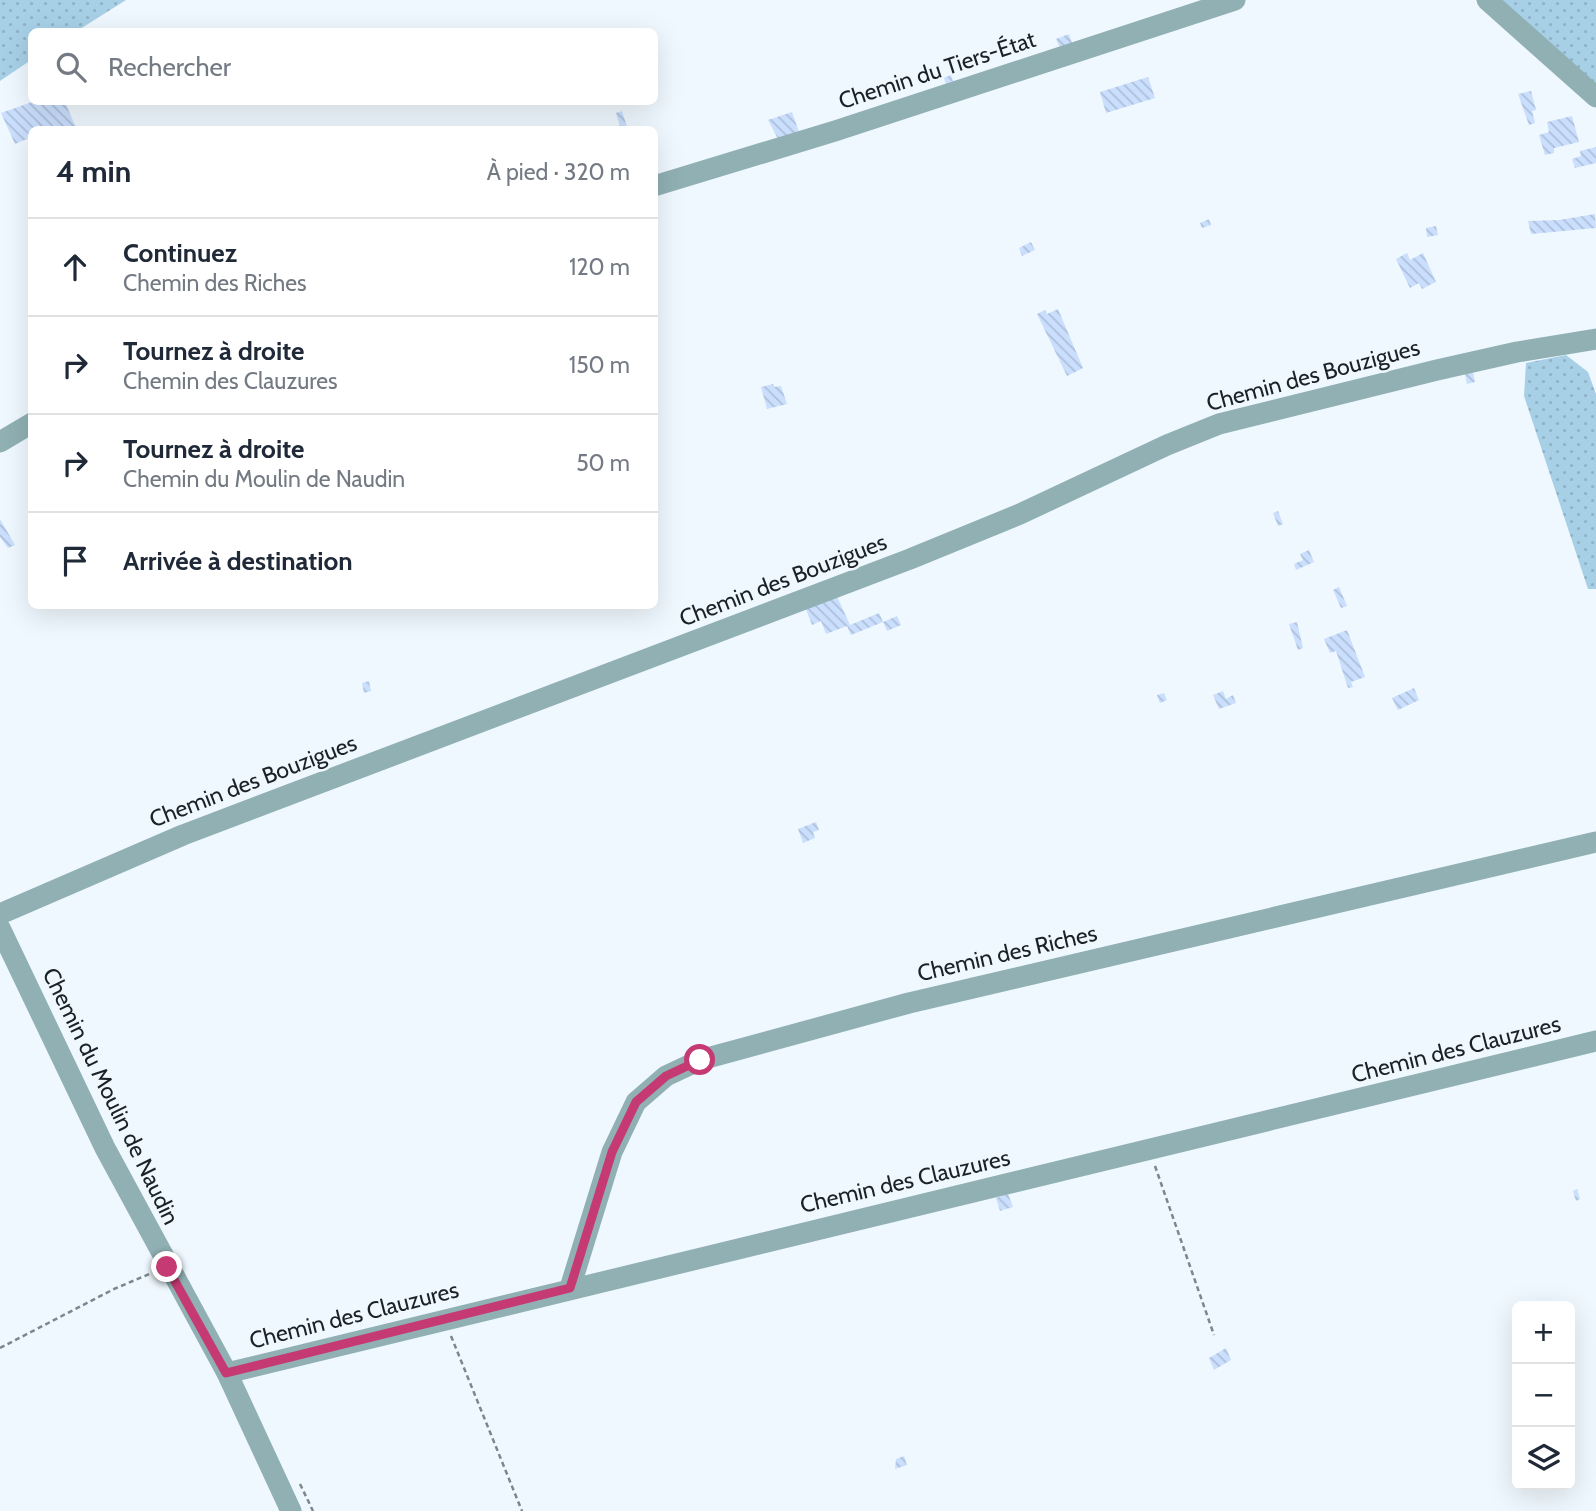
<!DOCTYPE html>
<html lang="fr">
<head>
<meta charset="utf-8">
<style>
	body { margin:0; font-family:Cabin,sans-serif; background:#f2f2f3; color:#1f2937 }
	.controls { position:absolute; right:21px; bottom:21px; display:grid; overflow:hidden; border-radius:10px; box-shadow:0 7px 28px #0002 }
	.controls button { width:63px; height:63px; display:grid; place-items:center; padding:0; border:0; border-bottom:2px solid #e0e1e3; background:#fff; color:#1f2937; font:35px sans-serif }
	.stop { position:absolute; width:21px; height:21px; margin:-16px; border:5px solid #c53a72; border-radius:50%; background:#fff }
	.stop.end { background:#c53a72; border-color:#fff; box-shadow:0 2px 7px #0008 }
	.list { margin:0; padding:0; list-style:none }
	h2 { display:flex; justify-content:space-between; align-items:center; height:91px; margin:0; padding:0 28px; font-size:30px }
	h2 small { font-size:23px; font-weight:400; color:#747a83 }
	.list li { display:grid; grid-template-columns:46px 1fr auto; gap:21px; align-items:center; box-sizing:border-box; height:98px; padding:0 28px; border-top:2px solid #e0e1e3 }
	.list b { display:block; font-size:26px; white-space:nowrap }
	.list p { margin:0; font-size:23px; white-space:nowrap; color:#747a83 }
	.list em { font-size:23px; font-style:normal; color:#747a83 }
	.icon { flex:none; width:38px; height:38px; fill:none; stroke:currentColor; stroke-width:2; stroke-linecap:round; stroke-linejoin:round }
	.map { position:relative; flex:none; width:1596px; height:1511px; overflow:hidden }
	.search { position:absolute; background:#fff; box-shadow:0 7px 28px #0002; left:28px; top:28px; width:630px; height:77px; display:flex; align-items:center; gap:18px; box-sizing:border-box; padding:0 24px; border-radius:10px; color:#747a83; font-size:26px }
	.panel { position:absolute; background:#fff; box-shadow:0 7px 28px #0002; left:28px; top:126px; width:630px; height:483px; border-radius:10px }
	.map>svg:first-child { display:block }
</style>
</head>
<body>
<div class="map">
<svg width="1596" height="1511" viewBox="0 0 1596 1511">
	<defs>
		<pattern id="grass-dots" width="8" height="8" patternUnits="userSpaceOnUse" patternTransform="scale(1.75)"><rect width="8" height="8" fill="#a7d0e7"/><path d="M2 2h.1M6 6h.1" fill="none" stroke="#8fb2c6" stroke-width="1.8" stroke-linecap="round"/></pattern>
		<pattern id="building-back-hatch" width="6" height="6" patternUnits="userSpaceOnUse" patternTransform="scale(1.75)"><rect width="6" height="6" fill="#cadffd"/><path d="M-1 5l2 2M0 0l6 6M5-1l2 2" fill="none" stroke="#adbfd9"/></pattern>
	</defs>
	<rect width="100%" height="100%" fill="#eff8fe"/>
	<g fill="url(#grass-dots)">
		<path d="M0,0H126L77,31L32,32L31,60L0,81Z"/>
		<path d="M1498,0H1596V84Z"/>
		<path d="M1566,355L1588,372L1596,394V589H1588L1524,396L1526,363Z"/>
	</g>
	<g fill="url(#building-back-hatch)">
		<path d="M1069,34L1072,43L1060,48L1056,39Z"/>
		<path d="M951,75L953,81L946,84L944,78Z"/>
		<path d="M1148,77L1155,98L1106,113L1100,92Z"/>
		<path d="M1531,91L1536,110L1532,111L1535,123L1529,125L1518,94Z"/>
		<path d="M32,102H65L77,130H32V137L15,144L1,113Z"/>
		<path d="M622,111L628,130H621L616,113Z"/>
		<path d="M792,112L799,132L778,139L768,120Z"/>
		<path d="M1572,116L1579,142L1554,148V153L1545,155L1539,135L1549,132L1547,122Z"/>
		<path d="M1596,147V163L1575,168L1572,159L1581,156L1580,151Z"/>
		<path d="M1595,214L1596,228L1531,234L1528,221L1559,220Z"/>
		<path d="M1209,219L1211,225L1202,228L1200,223Z"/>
		<path d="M1436,226L1438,235L1427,237L1426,228Z"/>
		<path d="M1031,242L1035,250L1022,256L1019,248Z"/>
		<path d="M1407,253L1410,260L1423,253L1436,282L1422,289L1419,283L1410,288L1396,259Z"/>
		<path d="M1058,309L1083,368L1067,376L1037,314L1045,310L1047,314Z"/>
		<path d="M1473,372L1475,382L1467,384L1465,374Z"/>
		<path d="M773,384L774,387L781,386L787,404L767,409L761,387Z"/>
		<path d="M1278,511L1283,524L1278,526L1273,513Z"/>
		<path d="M0,519L15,545L8,548L0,537Z"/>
		<path d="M1309,550L1314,562L1296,570L1294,564L1303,560L1300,554Z"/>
		<path d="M1339,587L1347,606L1341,608L1333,590Z"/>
		<path d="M836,594L850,625L879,613L883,622L897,616L901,625L887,631L883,622L851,635L847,626L826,634L821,621L812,625L805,607Z"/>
		<path d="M1297,622L1303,648L1298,650L1289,624Z"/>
		<path d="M1347,630L1365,677L1351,682L1353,687L1348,688L1336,651L1330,653L1324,639Z"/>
		<path d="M369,681L371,691L364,693L362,683Z"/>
		<path d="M1414,688L1419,700L1398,710L1392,698Z"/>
		<path d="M1223,691L1226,699L1233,695L1236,703L1219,709L1213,695Z"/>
		<path d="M1164,693L1167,700L1160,703L1157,695Z"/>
		<path d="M816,822L819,830L813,832L815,838L803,843L798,829Z"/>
		<path d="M1577,1189L1580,1199L1576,1201L1573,1191Z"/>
		<path d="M1008,1194L1013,1207L1000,1211L996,1198Z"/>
		<path d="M1226,1348L1231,1360L1214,1370L1209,1358Z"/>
		<path d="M904,1456L907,1465L895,1469L896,1459Z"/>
	</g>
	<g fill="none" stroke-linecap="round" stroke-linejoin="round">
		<g stroke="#7d868b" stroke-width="2.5" stroke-dasharray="5 3.5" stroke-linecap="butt">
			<path d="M1155,1166L1214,1335"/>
			<path d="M451,1336L522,1511"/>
			<path d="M0,1348L114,1289L154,1272"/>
			<path d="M300,1484L313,1511"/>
		</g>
		<g stroke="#90b0b4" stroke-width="21">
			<path d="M1487,0L1596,97"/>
			<path d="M654,186L835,131L1235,0"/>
			<path d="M0,442L32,423"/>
			<path d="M0,914L183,835L910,559L1020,514L1167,445L1219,424L1437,370L1517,352L1596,339"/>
			<path d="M0,928L105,1148L227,1373L291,1511"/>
			<path d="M570,1288L612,1152L636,1102L666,1076L700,1060L909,1003L1596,842"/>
			<path d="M227,1373L1596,1041"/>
		</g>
	</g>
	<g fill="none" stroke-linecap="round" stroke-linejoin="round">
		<path stroke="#c53a72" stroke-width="9" d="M167,1267L226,1373L570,1288L612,1152L636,1102L666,1076L700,1060"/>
	</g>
	<g text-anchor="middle" stroke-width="5" stroke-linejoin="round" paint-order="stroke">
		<g font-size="23" fill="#1a2227" stroke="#eff8fe">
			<text transform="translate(937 70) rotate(-18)" y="8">Chemin du Tiers-État</text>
			<text transform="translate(1313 375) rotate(-15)" y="8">Chemin des Bouzigues</text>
			<text transform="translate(783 580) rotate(-21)" y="8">Chemin des Bouzigues</text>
			<text transform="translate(253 781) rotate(-21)" y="8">Chemin des Bouzigues</text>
			<text transform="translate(1007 953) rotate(-13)" y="8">Chemin des Riches</text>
			<text transform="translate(1456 1049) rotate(-14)" y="8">Chemin des Clauzures</text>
			<text transform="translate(111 1096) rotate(64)" y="8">Chemin du Moulin de Naudin</text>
			<text transform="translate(905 1181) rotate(-13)" y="8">Chemin des Clauzures</text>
			<text transform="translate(354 1315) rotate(-14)" y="8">Chemin des Clauzures</text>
		</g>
	</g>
</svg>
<div class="controls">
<button>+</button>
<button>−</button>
<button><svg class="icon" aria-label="layers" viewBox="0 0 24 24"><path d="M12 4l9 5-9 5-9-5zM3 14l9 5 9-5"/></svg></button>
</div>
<div class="stop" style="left:700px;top:1060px"></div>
<div class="stop end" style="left:167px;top:1267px"></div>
<div class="search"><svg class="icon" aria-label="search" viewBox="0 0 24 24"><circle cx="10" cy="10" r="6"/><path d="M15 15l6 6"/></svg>Rechercher</div>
<section class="panel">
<h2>4 min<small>À pied · 320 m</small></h2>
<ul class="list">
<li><svg class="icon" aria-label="ahead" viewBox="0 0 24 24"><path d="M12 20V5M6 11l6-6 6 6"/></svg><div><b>Continuez</b><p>Chemin des Riches</p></div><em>120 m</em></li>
<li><svg class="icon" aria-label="right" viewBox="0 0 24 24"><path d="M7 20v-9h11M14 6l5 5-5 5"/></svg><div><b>Tournez à droite</b><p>Chemin des Clauzures</p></div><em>150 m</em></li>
<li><svg class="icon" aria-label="right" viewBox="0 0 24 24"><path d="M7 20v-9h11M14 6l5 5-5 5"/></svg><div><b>Tournez à droite</b><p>Chemin du Moulin de Naudin</p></div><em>50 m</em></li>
<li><svg class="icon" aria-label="arrive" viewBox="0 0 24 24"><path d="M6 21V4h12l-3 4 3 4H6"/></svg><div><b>Arrivée à destination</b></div></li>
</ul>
</section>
</div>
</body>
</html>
